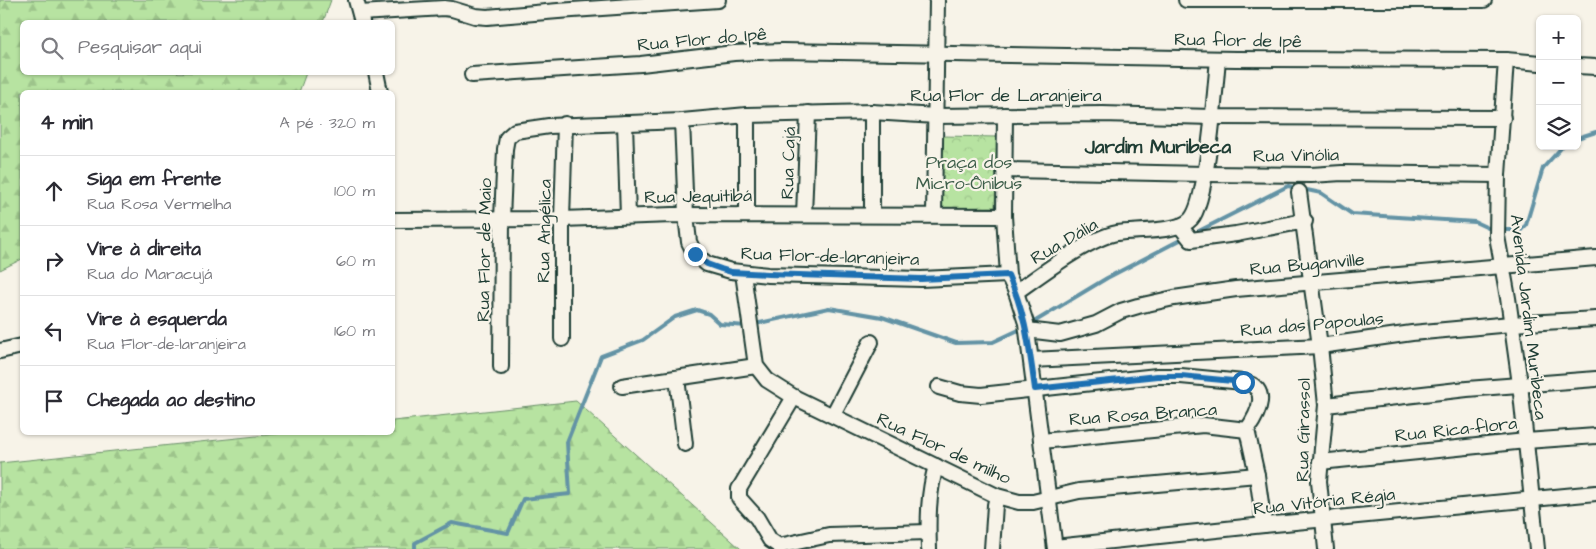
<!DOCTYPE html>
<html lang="pt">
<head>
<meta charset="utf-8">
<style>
	body { margin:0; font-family:"Architects Daughter",sans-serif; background:#f2f2f3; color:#2b2b33 }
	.controls { position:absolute; right:15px; top:15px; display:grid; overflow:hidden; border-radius:8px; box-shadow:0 1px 4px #0004 }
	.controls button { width:45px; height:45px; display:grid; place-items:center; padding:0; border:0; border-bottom:1px solid #e1e1e2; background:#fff; color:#2b2b33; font:25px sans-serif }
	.stop { position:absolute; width:15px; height:15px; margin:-11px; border:4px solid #1f6fb2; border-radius:50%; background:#fff }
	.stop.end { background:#1f6fb2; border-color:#fff; box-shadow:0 1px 5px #0008 }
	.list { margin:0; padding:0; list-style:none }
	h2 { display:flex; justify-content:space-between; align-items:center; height:65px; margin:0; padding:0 20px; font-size:21px }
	h2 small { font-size:16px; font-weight:400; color:#7c7c81 }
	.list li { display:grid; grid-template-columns:32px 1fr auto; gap:15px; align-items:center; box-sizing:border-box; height:70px; padding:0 20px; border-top:1px solid #e1e1e2 }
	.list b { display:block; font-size:19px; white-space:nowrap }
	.list p { margin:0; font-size:16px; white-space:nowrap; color:#7c7c81 }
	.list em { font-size:16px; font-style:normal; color:#7c7c81 }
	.icon { flex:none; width:28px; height:28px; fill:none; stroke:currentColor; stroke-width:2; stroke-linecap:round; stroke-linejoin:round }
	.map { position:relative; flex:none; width:1596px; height:549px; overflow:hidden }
	.search { position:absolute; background:#fff; box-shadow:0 1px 4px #0004; left:20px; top:20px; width:375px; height:55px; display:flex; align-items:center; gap:12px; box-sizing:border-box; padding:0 18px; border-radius:8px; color:#7c7c81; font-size:19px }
	.panel { position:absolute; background:#fff; box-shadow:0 1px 4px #0004; left:20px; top:90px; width:375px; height:345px; border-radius:8px }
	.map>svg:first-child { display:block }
</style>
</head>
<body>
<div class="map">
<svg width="1596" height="549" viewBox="0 0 1596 549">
	<defs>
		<pattern id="forest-firs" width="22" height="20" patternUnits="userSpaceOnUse" patternTransform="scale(1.25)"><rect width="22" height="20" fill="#b7e3a1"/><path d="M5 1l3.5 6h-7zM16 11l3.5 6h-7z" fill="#9dc48b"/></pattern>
		<pattern id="park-crowns" width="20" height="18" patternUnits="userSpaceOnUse" patternTransform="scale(1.25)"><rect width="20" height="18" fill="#b7e3a1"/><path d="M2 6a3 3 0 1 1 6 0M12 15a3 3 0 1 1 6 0" fill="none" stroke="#9dc48b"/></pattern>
	</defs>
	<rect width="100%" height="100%" fill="#f7f3e8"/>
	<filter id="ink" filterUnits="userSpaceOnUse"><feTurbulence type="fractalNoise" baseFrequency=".02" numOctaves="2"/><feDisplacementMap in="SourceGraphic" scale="10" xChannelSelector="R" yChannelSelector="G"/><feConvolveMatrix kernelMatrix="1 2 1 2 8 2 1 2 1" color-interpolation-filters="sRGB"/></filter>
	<g filter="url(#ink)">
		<g fill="url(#forest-firs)" stroke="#6b906a">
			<path d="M0,0H331L323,22H22V72L306,73L299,92H22V259L0,270Z"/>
			<path d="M576,401L741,549H0V463L285,433L392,432L393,421Z"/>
		</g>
		<path fill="url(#park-crowns)" stroke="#6b906a" d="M942,136L997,137L995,207L940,208Z"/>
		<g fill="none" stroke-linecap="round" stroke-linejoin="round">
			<g stroke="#6393a5" stroke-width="4">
				<path d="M1577,138L1596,132"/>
				<path d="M1504,230H1521L1526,225L1543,168L1563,146"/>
				<path d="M1191,235L1288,186L1321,193L1352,214L1475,222L1488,228"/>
				<path d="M755,324L829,308L882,317L956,343L993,342L1023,328"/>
				<path d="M1029,325L1107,278L1184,238"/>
				<path d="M415,549V543L452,523L508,533L523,499L570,494L567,442L601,356L643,340L675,317L697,310L709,314L720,324L747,326"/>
			</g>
			<g stroke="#1f3d34" stroke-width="18">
				<g id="minor">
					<path d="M356,0L362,22"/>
					<path d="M1186,0H1484"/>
					<path d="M360,13L444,8L452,9L475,16L487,17L558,11L718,0"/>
					<path d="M1506,60L1498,175L1497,236L1508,298L1520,384L1537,549"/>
					<path d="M1577,66L1596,67"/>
					<path d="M376,72L380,92"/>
					<path d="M472,75L641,64L734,53L782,51L1236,59L1506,60L1540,63"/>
					<path d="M747,115V214"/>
					<path d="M1005,115L1004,216L1008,275L1016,292L1026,323L1055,549"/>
					<path d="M682,121L686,215L689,242L695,254L707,264L731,271L768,275L921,279L1008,275"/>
					<path d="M625,123L628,216"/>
					<path d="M1004,170L1205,174L1311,175L1342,173L1498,175"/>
					<path d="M1299,192L1320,346L1326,405L1319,481L1326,549"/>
					<path d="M872,214V112"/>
					<path d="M804,215L808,113"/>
					<path d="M934,215L937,0"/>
					<path d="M392,220L562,219L672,215L1004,216"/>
					<path d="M1180,226L1191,240L1236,234L1305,221"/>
					<path d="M743,273L756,366L767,380L794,397L997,496L1019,502H1033L1079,491L1257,475"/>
					<path d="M1016,292C1042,274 1087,239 1117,233C1135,230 1179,233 1191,219C1208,200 1215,89 1218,59"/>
					<path d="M1027,330L1060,334L1096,324L1121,311L1138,306L1174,298L1236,289L1596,258"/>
					<path d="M562,339V219L565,124"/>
					<path d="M0,351L22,346"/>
					<path d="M1031,360L1320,346L1412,333L1511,324L1596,319"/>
					<path d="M501,367L502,219L505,149L507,138L515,131L549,126L682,121L747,115L872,112L936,116L1103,114L1212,117L1503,118"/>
					<path d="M677,378L685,444"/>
					<path d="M622,386L756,366"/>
					<path d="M939,387L960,393L981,395L1157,376H1181L1243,382C1271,387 1259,413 1247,430"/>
					<path d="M794,397L739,489V498L757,518L770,540L779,546L829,535L928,532"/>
					<path d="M1326,405L1467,389L1596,379"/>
					<path d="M833,415L871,342"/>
					<path d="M1247,430L1257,475L1264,525"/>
					<path d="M1042,441L1203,425L1247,430"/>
					<path d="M1320,462L1526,441L1596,436"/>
					<path d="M1055,547L1264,525L1596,493"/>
					<path d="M929,549C928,520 928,494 936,466"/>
					<path d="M992,549L995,505L997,496"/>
				</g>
			</g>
			<use href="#minor" stroke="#f7f3e8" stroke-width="14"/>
		</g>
	</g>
	<g fill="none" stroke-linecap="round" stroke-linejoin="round" filter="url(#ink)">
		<path stroke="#1f6fb2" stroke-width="6" d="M695,254L707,264L721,269L731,272L768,274L921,279L1008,275C1026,314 1029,347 1035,389L1157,376H1181L1243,382"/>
	</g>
	<g text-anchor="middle" stroke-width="4.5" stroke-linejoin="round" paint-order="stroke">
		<g font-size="18" fill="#1f3d34" stroke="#f7f3e8">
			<text transform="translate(702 39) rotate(-5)" y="6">Rua Flor do Ipê</text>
			<text transform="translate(1238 40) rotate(1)" y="6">Rua flor de Ipê</text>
			<text x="1006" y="101">Rua Flor de Laranjeira</text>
			<text transform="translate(1296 155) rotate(-1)" y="6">Rua Vinólia</text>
			<text transform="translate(788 163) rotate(-88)" y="6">Rua Cajá</text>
			<text transform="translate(698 196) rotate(-1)" y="6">Rua Jequitibá</text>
			<text transform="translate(544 231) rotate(-89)" y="6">Rua Angélica</text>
			<text transform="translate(1064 241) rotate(-30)" y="6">Rua Dália</text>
			<text transform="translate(484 250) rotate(-89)" y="6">Rua Flor de Maio</text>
			<text transform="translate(830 256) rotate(2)" y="6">Rua Flor-de-laranjeira</text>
			<text transform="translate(1307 264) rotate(-5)" y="6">Rua Buganville</text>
			<text transform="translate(1529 317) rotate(83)" y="6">Avenida Jardim Muribeca</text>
			<text transform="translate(1312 324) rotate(-5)" y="6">Rua das Papoulas</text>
			<text transform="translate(1143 414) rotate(-4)" y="6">Rua Rosa Branca</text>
			<text transform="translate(1456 429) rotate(-6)" y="6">Rua Rica-flora</text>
			<text transform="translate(1303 430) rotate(-89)" y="6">Rua Girassol</text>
			<text transform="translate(944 448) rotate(25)" y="6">Rua Flor de milho</text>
			<text transform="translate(1324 501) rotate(-6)" y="6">Rua Vitória Régia</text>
		</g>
		<g font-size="18" fill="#3d5e4a" stroke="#f7f3e8">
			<text x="969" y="168">Praça dos<tspan x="969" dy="21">Micro-Ônibus</tspan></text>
		</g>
		<g font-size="19" font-weight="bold" fill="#1f3d34" stroke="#f7f3e8">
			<text x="1158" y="153">Jardim Muribeca</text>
		</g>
	</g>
</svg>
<div class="controls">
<button>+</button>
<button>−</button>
<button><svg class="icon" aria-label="layers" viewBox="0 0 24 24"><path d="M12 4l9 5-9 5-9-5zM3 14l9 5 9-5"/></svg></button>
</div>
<div class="stop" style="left:1243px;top:382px"></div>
<div class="stop end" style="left:695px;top:254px"></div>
<div class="search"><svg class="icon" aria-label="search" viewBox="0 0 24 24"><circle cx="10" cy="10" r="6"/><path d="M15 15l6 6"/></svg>Pesquisar aqui</div>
<section class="panel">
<h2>4 min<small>A pé · 320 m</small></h2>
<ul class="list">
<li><svg class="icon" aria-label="ahead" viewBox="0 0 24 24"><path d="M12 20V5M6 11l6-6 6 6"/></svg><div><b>Siga em frente</b><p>Rua Rosa Vermelha</p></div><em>100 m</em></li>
<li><svg class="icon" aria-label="right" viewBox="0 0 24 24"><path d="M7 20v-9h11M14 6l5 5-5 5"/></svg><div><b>Vire à direita</b><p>Rua do Maracujá</p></div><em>60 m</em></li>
<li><svg class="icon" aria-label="left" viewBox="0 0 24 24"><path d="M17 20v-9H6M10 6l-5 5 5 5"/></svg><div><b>Vire à esquerda</b><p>Rua Flor-de-laranjeira</p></div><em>160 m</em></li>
<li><svg class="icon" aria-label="arrive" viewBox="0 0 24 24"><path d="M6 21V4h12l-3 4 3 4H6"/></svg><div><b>Chegada ao destino</b></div></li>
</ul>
</section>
</div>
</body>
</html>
